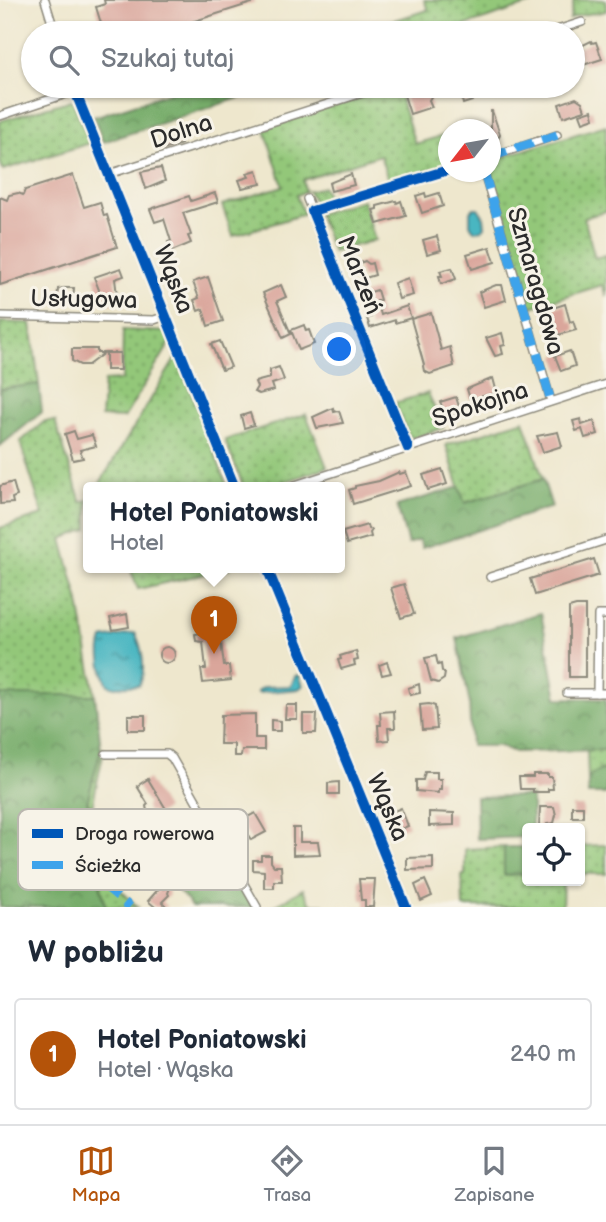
<!DOCTYPE html>
<html lang="pl">
<head>
<meta charset="utf-8">
<style>
	body { margin:0; font-family:"Balsamiq Sans",sans-serif; background:#f6f6f7; color:#1f2937 }
	.controls { position:absolute; right:21px; bottom:21px; display:grid; overflow:hidden; border-radius:7px; box-shadow:0 2px 5px #0004 }
	.controls button { width:63px; height:63px; display:grid; place-items:center; padding:0; border:0; border-bottom:2px solid #e0e1e3; background:#fff; color:#1f2937; font:35px sans-serif }
	.compass { position:absolute; left:438px; top:119px; width:63px; height:63px; border-radius:50%; background:#fff; box-shadow:0 2px 5px #0004; rotate:239deg }
	.you { position:absolute; left:340px; top:350px; width:24px; height:24px; margin:-18px; border:5px solid #fff; border-radius:50%; background:#1a73e8; box-shadow:0 0 0 10px #1a73e833 }
	.badge { display:grid; place-items:center; width:46px; height:46px; border-radius:50%; background:#b45309; color:#fff; font-size:23px; font-weight:700 }
	.pin { position:absolute; translate:-50% -58px; filter:drop-shadow(0 2px 4px #0008) }
	.pin::after { content:''; position:absolute; top:37px; width:24px; height:21px; background:inherit; clip-path:polygon(0 0,100% 0,50% 100%) }
	.popup { position:absolute; left:83px; top:482px; width:262px; height:91px; box-sizing:border-box; display:grid; place-content:center; border-radius:7px; background:#fff; filter:drop-shadow(0 2px 5px #0005); font-size:23px; white-space:nowrap; color:#747a83 }
	.popup b { font-size:26px; color:#1f2937 }
	.popup::after { content:''; position:absolute; left:50%; top:100%; margin-left:-14px; border:14px solid transparent; border-top-color:#fff }
	.list { margin:0; padding:0; list-style:none }
	h2 { display:flex; justify-content:space-between; align-items:center; height:91px; margin:0; padding:0 28px; font-size:30px }
	h2 small { font-size:23px; font-weight:400; color:#747a83 }
	.list li { display:grid; grid-template-columns:46px 1fr auto; gap:21px; align-items:center; box-sizing:border-box; height:112px; margin:0 14px 14px; padding:0 14px; border:2px solid #e0e1e3; border-radius:7px }
	.list b { display:block; font-size:26px; white-space:nowrap }
	.list p { margin:0; font-size:23px; white-space:nowrap; color:#747a83 }
	.list em { font-size:23px; font-style:normal; color:#747a83 }
	.icon { flex:none; width:38px; height:38px; fill:none; stroke:currentColor; stroke-width:2; stroke-linecap:round; stroke-linejoin:round }
	.map { position:relative; flex:none; width:606px; height:907px; overflow:hidden }
	.search { position:absolute; background:#fff; box-shadow:0 2px 5px #0004; left:21px; right:21px; top:21px; height:77px; display:flex; align-items:center; gap:18px; box-sizing:border-box; padding:0 24px; border-radius:38px; color:#747a83; font-size:26px }
	.sheet { height:217px; background:#fff }
	nav { display:flex; justify-content:space-around; align-items:center; box-sizing:border-box; height:98px; border-top:2px solid #e0e1e3; background:#fff; font-size:19px; color:#747a83 }
	nav a { display:grid; justify-items:center; gap:4px }
	nav .on { color:#b45309 }
	.map>svg:first-child { display:block }
</style>
</head>
<body>
<div class="map">
<svg width="606" height="907" viewBox="0 0 606 907">
	<defs>
		<pattern id="grass-dots" width="8" height="8" patternUnits="userSpaceOnUse" patternTransform="scale(1.75)"><rect width="8" height="8" fill="#93c779"/><path d="M2 2h.1M6 6h.1" fill="none" stroke="#78a263" stroke-width="1.8" stroke-linecap="round"/></pattern>
		<pattern id="forest-crowns" width="20" height="18" patternUnits="userSpaceOnUse" patternTransform="scale(1.75)"><rect width="20" height="18" fill="#76ac69"/><path d="M2 6a3 3 0 1 1 6 0M12 15a3 3 0 1 1 6 0" fill="none" stroke="#618c57"/></pattern>
		<pattern id="water-ripples" width="26" height="14" patternUnits="userSpaceOnUse" patternTransform="scale(1.75)"><rect width="26" height="14" fill="#48b6c1"/><path d="M2 4q2-2 4 0t4 0M15 11q2-2 4 0t4 0" fill="none" stroke="#3c949d"/></pattern>
	</defs>
	<rect width="100%" height="100%" fill="#f7f3e8"/>
	<filter id="ink" filterUnits="userSpaceOnUse"><feTurbulence type="fractalNoise" baseFrequency=".0143" numOctaves="2"/><feDisplacementMap in="SourceGraphic" scale="14" xChannelSelector="R" yChannelSelector="G"/><feConvolveMatrix kernelMatrix="1 2 1 2 8 2 1 2 1" color-interpolation-filters="sRGB"/></filter>
	<filter id="wash" filterUnits="userSpaceOnUse"><feTurbulence type="fractalNoise" baseFrequency=".00686" numOctaves="4" result="noise"/><feDisplacementMap in="SourceGraphic" scale="28" xChannelSelector="R" yChannelSelector="G"/><feGaussianBlur stdDeviation="1.57" result="paint"/><feColorMatrix in="noise" values="0 0 0 0 0 0 0 0 0 0 0 0 0 0 0 0 0 1.4 0 .05"/><feComposite in="paint" operator="in"/></filter>
	<g filter="url(#wash)">
		<rect width="100%" height="100%" fill="#eee7cd"/>
		<g fill="url(#grass-dots)" stroke="#5f7952" stroke-width="2">
			<path d="M424,0H543L442,33H351L428,10Z"/>
			<path d="M574,0H606V11C591,15 585,12 570,19Z"/>
			<path d="M397,87L415,144L448,134V164L389,183L380,155L303,180L305,192L296,195L304,214L233,236L222,205L283,186L264,127Z"/>
			<path d="M72,100L90,143L3,170L0,161V121Z"/>
			<path d="M606,125V211L584,218L595,258L606,255V296L602,285L528,308L525,296L527,294L526,289L523,287L490,172L491,160Z"/>
			<path d="M323,187L329,202L316,204L308,191Z"/>
			<path d="M363,200L375,240L333,252L318,214Z"/>
			<path d="M0,322L31,323L39,384L0,389Z"/>
			<path d="M123,330L169,332L172,340L124,418L101,417L104,381L122,380Z"/>
			<path d="M177,356L228,488H97Z"/>
			<path d="M428,393L443,428L413,438L408,435L395,403Z"/>
			<path d="M306,414L327,467C308,473 260,494 243,485L225,440Z"/>
			<path d="M524,420L543,479L464,503L446,445Z"/>
			<path d="M45,421H55L81,502L88,500V529L62,539L79,602L95,695H0V528L43,515L20,442Z"/>
			<path d="M130,568H230L138,589Z"/>
			<path d="M101,749H104L92,807L87,802Z"/>
			<path d="M587,750H606V769L598,771L588,778Z"/>
			<path d="M606,845V874H580V846Z"/>
			<path d="M504,847L505,875L527,874V881H563L562,907H463L462,875H465V849Z"/>
			<path d="M96,866L138,907H106Z"/>
			<path d="M303,889L310,904H323L324,907H273Z"/>
		</g>
		<g fill="url(#forest-crowns)" stroke="#506c4a" stroke-width="2">
			<path d="M190,86H276L103,142L94,117Z"/>
			<path d="M39,384L42,412L0,446V389Z"/>
			<path d="M543,479L552,507L422,548L419,540L408,544L397,506L459,487L465,503Z"/>
			<path d="M541,613L557,698L606,699V750L515,752L499,746H471L469,700L457,638Z"/>
			<path d="M0,695H95L101,749L87,802L104,820L88,836L106,907H0Z"/>
			<path d="M606,769V794H588V778L598,771Z"/>
			<path d="M532,796V828H527V837L477,839L476,797Z"/>
			<path d="M214,840L253,907H191L187,900L159,872Z"/>
			<path d="M504,847H527V874L504,875Z"/>
		</g>
		<g fill="url(#water-ripples)" stroke="#3a7076" stroke-width="2">
			<path d="M474,208H478L484,217L485,227L482,230L474,231L470,224V211Z"/>
			<path d="M135,633C142,646 147,672 139,685L115,687L108,685C102,672 98,653 103,639Z"/>
			<path d="M299,675L303,686L298,689L258,693V690L265,687L291,686L295,676Z"/>
		</g>
		<g id="blocks">
			<g fill="#daa69b">
				<path d="M104,0H255V2L163,31L161,25L137,32L136,29L122,33H104L96,7L105,4Z"/>
				<path d="M591,41L592,43L596,42L602,59L583,65L577,48Z"/>
				<path d="M449,86H475L473,88L474,93L470,95L472,101L463,104L460,92L452,95Z"/>
				<path d="M426,90L427,94L432,95L429,100L432,107L410,114L404,95Z"/>
				<path d="M576,98L582,102L585,110L563,117L559,104Z"/>
				<path d="M592,110L594,118L583,122L580,114Z"/>
				<path d="M491,111H492L500,134L498,139L491,141Z"/>
				<path d="M179,138L181,144L163,150L161,143Z"/>
				<path d="M161,168L165,181L146,189L141,172Z"/>
				<path d="M257,170L261,184L242,188L239,180L249,177L247,173Z"/>
				<path d="M351,174L354,185L331,191L329,183Z"/>
				<path d="M73,175L84,207L100,202L104,216L107,215L117,247L0,285V197L7,200L9,195L18,193L23,195L25,190Z"/>
				<path d="M215,193L218,202L183,213L191,235L188,236L191,243L172,251L168,242L171,241L164,219L155,222L150,209L189,196L191,201Z"/>
				<path d="M425,193L426,197L439,193L443,206L422,213L416,196Z"/>
				<path d="M396,201L397,203L401,201L406,216L377,224L373,210L377,209V206Z"/>
				<path d="M437,236L441,250L427,254L423,240Z"/>
				<path d="M490,247L495,262L472,269L467,254Z"/>
				<path d="M365,261L369,264L372,263L375,275L362,279L357,264Z"/>
				<path d="M121,268L124,276L115,279L117,295L127,296L126,304L98,303L99,290L94,277Z"/>
				<path d="M452,268L456,279L441,284L439,276H442L440,271Z"/>
				<path d="M208,277L223,321L208,326L203,309L198,311L194,300L199,298L193,282Z"/>
				<path d="M408,278L413,295L399,299L394,283Z"/>
				<path d="M281,285L286,297L277,301L291,334L283,338L263,293Z"/>
				<path d="M496,285H502L506,300L484,307L479,292Z"/>
				<path d="M65,288H74L73,301L57,303L58,289Z"/>
				<path d="M377,290L380,300L377,301L381,315L407,306L411,318L395,323V320L370,328L367,318L371,317L364,294Z"/>
				<path d="M565,304L570,322L573,321L576,330L558,335L550,309Z"/>
				<path d="M431,313L441,350L450,347L454,366L430,374L424,371L423,366L424,365L411,319Z"/>
				<path d="M304,325L306,331L309,330L314,344L299,350L291,330Z"/>
				<path d="M502,333L505,345L501,346L503,354L495,356L486,338Z"/>
				<path d="M220,341L231,367L222,370L211,344Z"/>
				<path d="M72,349H97V353H104L88,365H80L72,361Z"/>
				<path d="M570,351L575,366L561,371L555,356Z"/>
				<rect x="106" y="353" width="14" height="17"/>
				<path d="M279,367L284,380L272,384L274,390L259,394L254,392L257,387L255,382L270,378V370Z"/>
				<path d="M493,378L497,393L470,399L467,389Z"/>
				<path d="M456,397L461,413L447,417L440,402Z"/>
				<path d="M333,408L334,412L339,411L343,423L317,428L313,417Z"/>
				<path d="M250,413L254,425L244,428L241,416Z"/>
				<path d="M581,419L582,425L594,421L598,434L585,438L582,429L576,431L573,421Z"/>
				<path d="M74,431L77,439L92,435L96,446L80,450L83,458L73,460L65,434Z"/>
				<path d="M558,432L562,446L543,452L537,436Z"/>
				<path d="M442,469L447,484L428,490L423,475Z"/>
				<path d="M399,472L400,474L406,472L411,486L353,504L349,490L355,488V486L379,481Z"/>
				<path d="M13,482L17,496L12,498L13,503L0,504V486Z"/>
				<path d="M367,525L368,529L372,530L370,533L371,537L347,544L343,532Z"/>
				<path d="M594,559L599,575L535,595L530,579Z"/>
				<path d="M404,584L414,614L401,618L391,588Z"/>
				<path d="M216,602L224,666H229L231,680L203,683L201,669H206L203,642L196,641L195,634L202,633L198,604Z"/>
				<path d="M576,606H585V677H569V608Z"/>
				<path d="M127,614L129,627L113,630L110,618Z"/>
				<circle cx="167" cy="655" r="8"/>
				<path d="M356,651L358,660L354,661L355,665L341,669L338,660L341,659L340,656Z"/>
				<path d="M436,656L438,665L441,664L442,671L445,673L444,679L438,683L431,681L425,658Z"/>
				<path d="M387,662L391,673L382,675L379,665Z"/>
				<path d="M419,684L420,693L410,695L408,688Z"/>
				<path d="M429,704L435,706L437,729L422,730L420,705Z"/>
				<path d="M286,705H297V719H285Z"/>
				<path d="M394,711L395,728H388L389,740L379,741L378,725H381L380,712Z"/>
				<path d="M255,714V738H264V750H242L241,756H234V744H220L221,715Z"/>
				<path d="M303,714H317L316,733H303Z"/>
				<rect x="128" y="715" width="17" height="15"/>
				<path d="M271,720L280,721V731H271Z"/>
				<path d="M425,772H437V779H441V790H438V793L416,791V780H423Z"/>
				<path d="M533,774H548V777H552L553,789H548V792H533V789H520L519,777H533Z"/>
				<path d="M148,779L166,809L155,816L152,812L147,811L146,806L148,804L137,786Z"/>
				<path d="M339,782V794H328V783Z"/>
				<rect x="572" y="806" width="11" height="11"/>
				<path d="M540,807H554L556,815L554,823L547,824L548,828H539Z"/>
				<path d="M401,808L408,826L394,832L389,813Z"/>
				<path d="M429,812L454,813V825L429,826Z"/>
				<path d="M255,813L266,832L251,840L240,821Z"/>
				<path d="M293,828H300V842H318L320,854L293,855Z"/>
				<path d="M107,829L110,841L99,843L97,831Z"/>
				<path d="M169,829L173,836L185,841L177,846L179,850L169,855L158,836Z"/>
				<path d="M147,835L153,846L141,852L135,842Z"/>
				<path d="M261,855H271V862L274,866H281L282,881H274V888H264V871L253,870V860H261Z"/>
				<path d="M433,857V869L407,870V858Z"/>
				<path d="M359,879H375L373,907H365V900H361Z"/>
				<path d="M425,880L432,896L421,901L415,885Z"/>
				<path d="M171,885L168,893L169,895L162,902L167,907H155L148,901L161,886L164,889Z"/>
			</g>
		</g>
	</g>
	<g filter="url(#ink)">
		<use href="#blocks" fill-opacity="0" stroke="#8c897c" stroke-width="2"/>
		<g fill="none" stroke-linecap="round" stroke-linejoin="round">
			<g stroke="#8c897c" stroke-width="10">
				<g id="street">
					<path d="M45,0L55,33"/>
					<path d="M548,33L582,22"/>
					<path d="M73,86L235,488"/>
					<path d="M0,116L75,91"/>
					<path d="M490,157L557,135"/>
					<path d="M484,172L551,401"/>
					<path d="M109,174L384,86"/>
					<path d="M307,199L312,211"/>
					<path d="M0,316L154,320L166,316"/>
					<path d="M408,448L312,211L448,170"/>
					<path d="M286,488L606,384"/>
					<path d="M267,568L406,907"/>
					<path d="M490,577L606,540"/>
					<path d="M567,693H606"/>
					<path d="M597,693L598,615H606"/>
					<path d="M106,754H167L172,758L257,907"/>
				</g>
			</g>
			<use href="#street" stroke="#fff" stroke-width="7"/>
			<g stroke="#3ea3eb" stroke-width="9" stroke-dasharray="18 9" stroke-linecap="butt">
				<path d="M490,157L557,135"/>
				<path d="M484,172L551,401"/>
				<path d="M104,885L130,907"/>
			</g>
			<g stroke="#f7f3e8" stroke-width="15">
				<g id="cycleway">
					<path d="M73,86L235,488"/>
					<path d="M408,448L312,211L448,170"/>
					<path d="M267,568L406,907"/>
				</g>
			</g>
			<use href="#cycleway" stroke="#0057b8" stroke-width="10"/>
		</g>
	</g>
	<g text-anchor="middle" stroke-width="6" stroke-linejoin="round" paint-order="stroke">
		<g font-size="24" fill="#2b2b2b" stroke="#f7f3e8">
			<text transform="translate(181 131) rotate(-18)" y="8">Dolna</text>
			<text transform="translate(360 275) rotate(68)" y="8">Marzeń</text>
			<text transform="translate(174 279) rotate(69)" y="8">Wąska</text>
			<text transform="translate(536 281) rotate(74)" y="8">Szmaragdowa</text>
			<text transform="translate(84 299) rotate(1)" y="8">Usługowa</text>
			<text transform="translate(480 404) rotate(-18)" y="8">Spokojna</text>
			<text transform="translate(388 807) rotate(67)" y="8">Wąska</text>
		</g>
	</g>
	<rect x="18" y="809" width="230" height="81" rx="10" fill="#f7f3e8" stroke="#bab7af" stroke-width="2"/>
	<rect x="32" y="829" width="31" height="9" fill="#0057b8"/>
	<rect x="32" y="861" width="31" height="8" fill="#3ea3eb"/>
	<g font-size="19" fill="#2b2b2b">
		<text x="75" y="840">Droga rowerowa</text>
		<text x="75" y="872">Ścieżka</text>
	</g>
</svg>
<div class="controls">
<button><svg class="icon" aria-label="locate" viewBox="0 0 24 24"><circle cx="12" cy="12" r="6"/><path d="M12 2v4M12 18v4M2 12h4M18 12h4"/></svg></button>
</div>
<svg class="compass" viewBox="-18 -18 36 36"><path d="M0-13l5 13h-10z" fill="#e53935"/><path d="M0 13l5-13h-10z" fill="#747a83"/></svg>
<div class="you"></div>
<div class="pin badge" style="left:214px;top:654px">1</div>
<div class="popup"><b>Hotel Poniatowski</b>Hotel</div>
<div class="search"><svg class="icon" aria-label="search" viewBox="0 0 24 24"><circle cx="10" cy="10" r="6"/><path d="M15 15l6 6"/></svg>Szukaj tutaj</div>
</div>
<section class="sheet">
<h2>W pobliżu<small></small></h2>
<ul class="list">
<li><span class="badge">1</span><div><b>Hotel Poniatowski</b><p>Hotel · Wąska</p></div><em>240 m</em></li>
</ul>
</section>
<nav>
<a class="on"><svg class="icon" aria-label="map" viewBox="0 0 24 24"><path d="M3 6l6-2 6 2 6-2v14l-6 2-6-2-6 2zM9 4v14M15 6v14"/></svg>Mapa</a>
<a><svg class="icon" aria-label="directions" viewBox="0 0 24 24"><path d="M12 3l9 9-9 9-9-9zM9 14v-3h6M13 9l2 2-2 2"/></svg>Trasa</a>
<a><svg class="icon" aria-label="saved" viewBox="0 0 24 24"><path d="M7 4h10v16l-5-4-5 4z"/></svg>Zapisane</a>
</nav>
</body>
</html>
